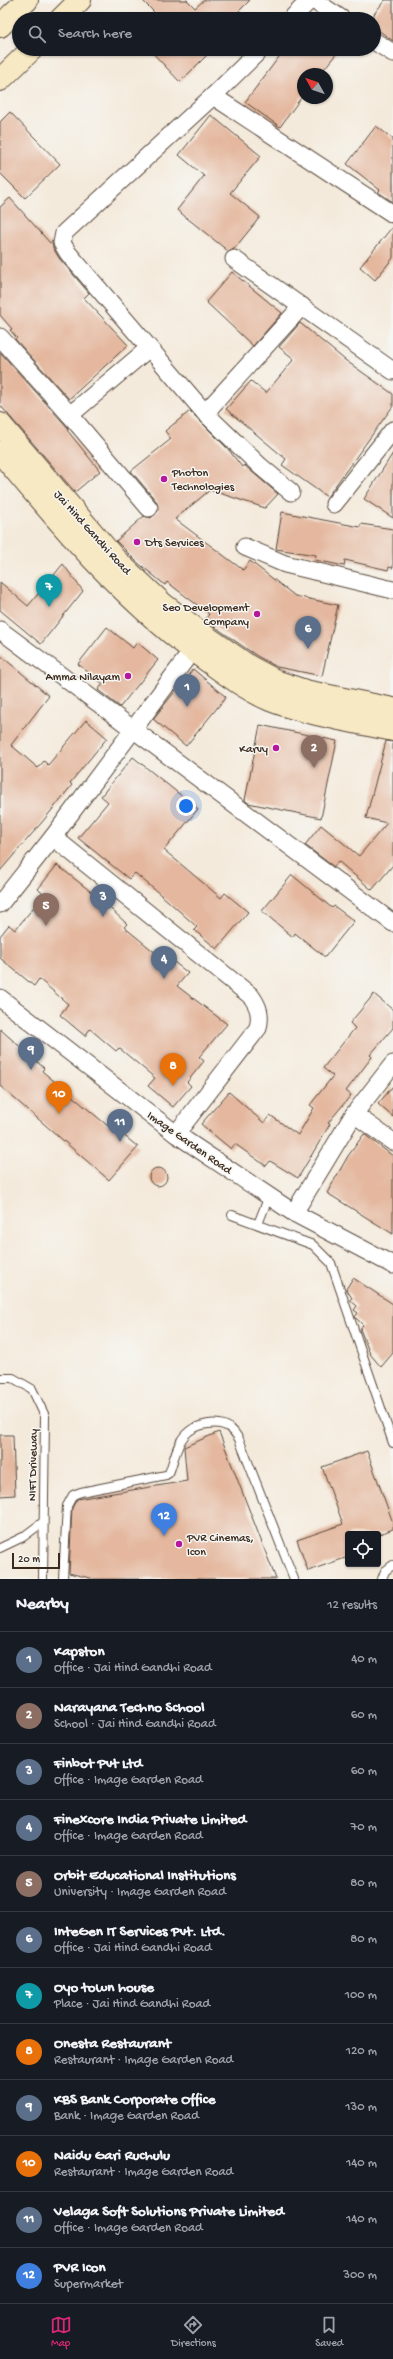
<!DOCTYPE html>
<html lang="en">
<head>
<meta charset="utf-8">
<style>
	body { margin:0; font-family:"Gochi Hand",sans-serif; background:#20242c; color:#f1f3f6 }
	.controls { position:absolute; right:12px; bottom:12px; display:grid; overflow:hidden; border-radius:4px; box-shadow:0 1px 3px #0004 }
	.controls button { width:36px; height:36px; display:grid; place-items:center; padding:0; border:0; border-bottom:1px solid #363941; background:#171b24; color:#f1f3f6; font:20px sans-serif }
	.compass { position:absolute; left:297px; top:68px; width:36px; height:36px; border-radius:50%; background:#171b24; box-shadow:0 1px 3px #0004; rotate:310deg }
	.scale { position:absolute; left:12px; bottom:10px; width:48px; box-sizing:border-box; padding-left:4px; border:2px solid #3b2a1e; border-top:0; font-size:11px; line-height:14px; white-space:nowrap; color:#3b2a1e; -webkit-text-stroke:3px #f6f6f2; paint-order:stroke }
	.you { position:absolute; left:186px; top:806px; width:14px; height:14px; margin:-10px; border:3px solid #fff; border-radius:50%; background:#1a73e8; box-shadow:0 0 0 6px #1a73e833 }
	.badge { display:grid; place-items:center; width:26px; height:26px; border-radius:50%; background:#db2777; color:#fff; font-size:13px; font-weight:700 }
	.pin { position:absolute; translate:-50% -33px; filter:drop-shadow(0 1px 2px #0008) }
	.pin::after { content:''; position:absolute; top:21px; width:14px; height:12px; background:inherit; clip-path:polygon(0 0,100% 0,50% 100%) }
	.list { margin:0; padding:0; list-style:none }
	h2 { display:flex; justify-content:space-between; align-items:center; height:52px; margin:0; padding:0 16px; font-size:17px }
	h2 small { font-size:13px; font-weight:400; color:#9ea1a6 }
	.list li { display:grid; grid-template-columns:26px 1fr auto; gap:12px; align-items:center; box-sizing:border-box; height:56px; padding:0 16px; border-top:1px solid #363941 }
	.list b { display:block; font-size:15px; white-space:nowrap }
	.list p { margin:0; font-size:13px; white-space:nowrap; color:#9ea1a6 }
	.list em { font-size:13px; font-style:normal; color:#9ea1a6 }
	.icon { flex:none; width:22px; height:22px; fill:none; stroke:currentColor; stroke-width:2; stroke-linecap:round; stroke-linejoin:round }
	.map { position:relative; flex:none; width:393px; height:1579px; overflow:hidden }
	.search { position:absolute; background:#171b24; box-shadow:0 1px 3px #0004; left:12px; right:12px; top:12px; height:44px; display:flex; align-items:center; gap:10px; box-sizing:border-box; padding:0 14px; border-radius:22px; color:#9ea1a6; font-size:15px }
	.sheet { height:724px; background:#171b24 }
	nav { display:flex; justify-content:space-around; align-items:center; box-sizing:border-box; height:56px; border-top:1px solid #363941; background:#171b24; font-size:11px; color:#9ea1a6 }
	nav a { display:grid; justify-items:center; gap:2px }
	nav .on { color:#db2777 }
	.map>svg:first-child { display:block }
</style>
</head>
<body>
<div class="map">
<svg width="393" height="1579" viewBox="0 0 393 1579">
	<rect width="100%" height="100%" fill="#f6f6f2"/>
	<filter id="ink" filterUnits="userSpaceOnUse"><feTurbulence type="fractalNoise" baseFrequency=".025" numOctaves="2"/><feDisplacementMap in="SourceGraphic" scale="8" xChannelSelector="R" yChannelSelector="G"/><feConvolveMatrix kernelMatrix="1 2 1 2 8 2 1 2 1" color-interpolation-filters="sRGB"/></filter>
	<filter id="wash" filterUnits="userSpaceOnUse"><feTurbulence type="fractalNoise" baseFrequency=".012" numOctaves="4" result="noise"/><feDisplacementMap in="SourceGraphic" scale="16" xChannelSelector="R" yChannelSelector="G"/><feGaussianBlur stdDeviation="0.9" result="paint"/><feColorMatrix in="noise" values="0 0 0 0 0 0 0 0 0 0 0 0 0 0 0 0 0 1.4 0 .05"/><feComposite in="paint" operator="in"/></filter>
	<g filter="url(#wash)">
		<rect width="100%" height="100%" fill="#f4eadb"/>
		<g id="blocks">
			<g fill="#e4b79e">
				<path d="M142,0H187L195,8L204,0H250L239,11L248,19H161Z"/>
				<path d="M385,0H393V41L374,27V14Z"/>
				<path d="M149,49H213L180,82Z"/>
				<path d="M285,49H340L320,74H303V95L280,127L245,102Z"/>
				<path d="M10,112L60,164L25,198L0,173V122Z"/>
				<path d="M211,115L261,156L230,193L260,217L234,249L228,251L177,210L204,176L179,155Z"/>
				<path d="M376,126L393,139V202L378,192L380,190L347,164Z"/>
				<path d="M10,198L50,243L52,241L53,248L59,258L89,293L84,298L128,345L69,399L15,339L17,338L10,330L12,329L0,315V207Z"/>
				<path d="M393,226V258L375,280L360,267Z"/>
				<path d="M232,272L282,313L253,346L206,302Z"/>
				<path d="M300,323L345,360L393,394V406L327,497L282,465L286,459L226,409L251,381L266,393L294,359L279,347Z"/>
				<path d="M0,352L69,429L67,430L100,471L75,492L0,405Z"/>
				<path d="M190,411L228,449L242,467L244,465L278,494L265,508L210,490L175,519L243,570L250,561L295,596L338,605L322,676L277,667L257,656L205,620L209,614L167,582L165,585L137,562L116,541L144,516L151,518L158,511L157,502L131,471L171,439L165,431Z"/>
				<path d="M393,453V518L364,499Z"/>
				<path d="M282,512L360,527L361,524L393,529V568L389,567L388,570L345,560L344,566L315,560L316,555L276,549Z"/>
				<path d="M63,564L83,591L41,644L0,610V582L28,606Z"/>
				<path d="M107,627L133,648L137,642L158,660L120,707L98,690L103,684L78,664Z"/>
				<path d="M0,655L49,696L11,745L38,768L44,761L48,765L86,720L107,738L70,783L72,785L43,821L0,871Z"/>
				<path d="M193,669L226,697L186,746L153,719Z"/>
				<path d="M260,725L337,741L321,818L248,803L245,800Z"/>
				<path d="M386,741L393,742V865L372,890L338,861L334,867L305,845L321,825L359,856L387,823L366,818Z"/>
				<path d="M133,757L198,809L164,850L221,898L225,893L248,912L217,949L194,930L197,927L168,901L135,873L129,879L78,838L108,802L101,796Z"/>
				<path d="M57,865L99,898L127,924L124,927L163,959L165,955L188,973L177,986L227,1024L199,1057L204,1061L187,1082L191,1086L173,1107L148,1086L155,1078L119,1048L116,1051L90,1029L85,1036L60,1015L68,1004L39,979L34,986L0,958V936L9,925L15,930L44,895L38,889Z"/>
				<path d="M292,875L332,908L334,906L354,921L325,957L295,933L293,937L262,911Z"/>
				<path d="M374,994L393,1010V1028L370,1055L372,1057L346,1091L351,1095L328,1123L330,1124L298,1178L270,1161L266,1166L235,1144L231,1149L201,1124L229,1092L264,1123L270,1115L298,1135L314,1108L310,1105L333,1076L323,1068L355,1028L350,1023Z"/>
				<path d="M0,1029L44,1068L42,1071L108,1126L110,1124L138,1147L109,1180L0,1086Z"/>
				<path d="M393,1086V1117L378,1104Z"/>
				<path d="M364,1134L393,1156V1234L327,1193L348,1156Z"/>
				<circle cx="158" cy="1177" r="9"/>
				<path d="M353,1278L393,1304V1353L381,1367L370,1354L360,1329L363,1325L355,1317L358,1313L354,1310L357,1306L350,1300L352,1298L346,1289Z"/>
				<path d="M219,1432L276,1579H94L69,1573L72,1508L77,1499L187,1481L184,1447Z"/>
				<path d="M0,1435H13L15,1495L0,1496Z"/>
				<path d="M367,1451L393,1523V1529L380,1534H348V1557L308,1571L297,1540L343,1524L322,1467Z"/>
			</g>
		</g>
	</g>
	<g filter="url(#ink)">
		<use href="#blocks" fill-opacity="0" stroke="#57473a" stroke-width="1"/>
		<g fill="none" stroke-linecap="round" stroke-linejoin="round">
			<g stroke="#57473a" stroke-width="10">
				<g id="lane">
					<path d="M232,1215L313,1245L331,1263L393,1443"/>
					<path d="M258,1224L269,1196"/>
					<path d="M0,1378H13L32,1389L45,1416L43,1579"/>
					<path d="M0,1548L23,1537L43,1522"/>
					<path d="M63,1579L67,1506L73,1495L81,1492L166,1475L169,1473C174,1461 176,1445 185,1435C195,1424 219,1419 231,1429C234,1431 237,1436 239,1439L294,1579"/>
					<path d="M382,1579L385,1571L393,1565"/>
				</g>
			</g>
			<g stroke="#57473a" stroke-width="19">
				<g id="street">
					<path d="M313,0L342,19"/>
					<path d="M291,19L310,0"/>
					<path d="M374,41L393,53"/>
					<path d="M261,49L213,96L64,233L62,243L68,253L205,413L260,466L291,492"/>
					<path d="M213,96L393,214"/>
					<path d="M234,259L393,371"/>
					<path d="M0,337L70,415L149,508"/>
					<path d="M205,413L302,306"/>
					<path d="M70,415L149,348"/>
					<path d="M334,504L393,430"/>
					<path d="M245,547L285,564L393,590"/>
					<path d="M0,630L393,923"/>
					<path d="M53,837L200,640"/>
					<path d="M0,904L53,837L251,996C259,1007 261,1015 258,1028L176,1134"/>
					<path d="M0,998L176,1134L294,1213L393,1265"/>
					<path d="M354,1114L393,1142"/>
					<path d="M294,1213L354,1114L393,1064"/>
				</g>
			</g>
			<g stroke="#57473a" stroke-width="24">
				<g id="secondary">
					<path d="M61,19L80,0"/>
					<path d="M0,26L27,0"/>
					<path d="M0,80L32,49"/>
					<path d="M0,424L115,559L163,604L204,635L250,667L278,682L305,691L393,709"/>
					<path d="M0,452C65,530 129,607 213,665C231,678 249,691 270,700C309,715 352,721 393,730"/>
				</g>
			</g>
			<use href="#lane" stroke="#fff" stroke-width="8"/>
			<use href="#street" stroke="#fff" stroke-width="17"/>
			<use href="#secondary" stroke="#f7e9c3" stroke-width="22"/>
		</g>
	</g>
	<g fill="#b5179e" stroke="#f6f6f2" stroke-width="1.5">
		<circle cx="164" cy="479" r="4"/>
		<circle cx="137" cy="542" r="4"/>
		<circle cx="257" cy="614" r="4"/>
		<circle cx="128" cy="676" r="4"/>
		<circle cx="276" cy="748" r="4"/>
		<circle cx="179" cy="1544" r="4"/>
	</g>
	<g text-anchor="middle" stroke-width="3" stroke-linejoin="round" paint-order="stroke">
		<g font-size="12" fill="#3b2a1e" stroke="#f6f6f2" text-anchor="start">
			<text x="172" y="476">Photon<tspan x="172" dy="14">Technologies</tspan></text>
			<text x="145" y="546">Dts Services</text>
			<text x="249" y="611" text-anchor="end">Seo Development<tspan x="249" dy="14">Company</tspan></text>
			<text x="120" y="680" text-anchor="end">Amma Nilayam</text>
			<text x="268" y="752" text-anchor="end">Karvy</text>
			<text x="187" y="1541">PVR Cinemas,<tspan x="187" dy="14">Icon</tspan></text>
		</g>
		<g font-size="12" fill="#3b2a1e" stroke="#f6f6f2">
			<text transform="translate(93 532) rotate(48)" y="4">Jai Hind Gandhi Road</text>
			<text transform="translate(190 1142) rotate(35)" y="4">Image Garden Road</text>
			<text transform="translate(32 1465) rotate(-89)" y="4">NIFT Driveway</text>
		</g>
	</g>
</svg>
<div class="controls">
<button><svg class="icon" aria-label="locate" viewBox="0 0 24 24"><circle cx="12" cy="12" r="6"/><path d="M12 2v4M12 18v4M2 12h4M18 12h4"/></svg></button>
</div>
<svg class="compass" viewBox="-18 -18 36 36"><path d="M0-13l5 13h-10z" fill="#e53935"/><path d="M0 13l5-13h-10z" fill="#9ea1a6"/></svg>
<div class="scale">20 m</div>
<div class="you"></div>
<div class="pin badge" style="left:187px;top:707px;background:#5c6f8a">1</div>
<div class="pin badge" style="left:314px;top:768px;background:#8d6e63">2</div>
<div class="pin badge" style="left:103px;top:917px;background:#5c6f8a">3</div>
<div class="pin badge" style="left:164px;top:979px;background:#5c6f8a">4</div>
<div class="pin badge" style="left:46px;top:926px;background:#8d6e63">5</div>
<div class="pin badge" style="left:308px;top:649px;background:#5c6f8a">6</div>
<div class="pin badge" style="left:49px;top:607px;background:#0f9aa8">7</div>
<div class="pin badge" style="left:173px;top:1086px;background:#e8710a">8</div>
<div class="pin badge" style="left:31px;top:1070px;background:#5c6f8a">9</div>
<div class="pin badge" style="left:59px;top:1114px;background:#e8710a">10</div>
<div class="pin badge" style="left:120px;top:1142px;background:#5c6f8a">11</div>
<div class="pin badge" style="left:164px;top:1536px;background:#3f7fe0">12</div>
<div class="search"><svg class="icon" aria-label="search" viewBox="0 0 24 24"><circle cx="10" cy="10" r="6"/><path d="M15 15l6 6"/></svg>Search here</div>
</div>
<section class="sheet">
<h2>Nearby<small>12 results</small></h2>
<ul class="list">
<li><span class="badge" style="background:#5c6f8a">1</span><div><b>Kapston</b><p>Office · Jai Hind Gandhi Road</p></div><em>40 m</em></li>
<li><span class="badge" style="background:#8d6e63">2</span><div><b>Narayana Techno School</b><p>School · Jai Hind Gandhi Road</p></div><em>60 m</em></li>
<li><span class="badge" style="background:#5c6f8a">3</span><div><b>Finbot Pvt Ltd</b><p>Office · Image Garden Road</p></div><em>60 m</em></li>
<li><span class="badge" style="background:#5c6f8a">4</span><div><b>Finexcore India Private Limited</b><p>Office · Image Garden Road</p></div><em>70 m</em></li>
<li><span class="badge" style="background:#8d6e63">5</span><div><b>Orbit Educational Institutions</b><p>University · Image Garden Road</p></div><em>80 m</em></li>
<li><span class="badge" style="background:#5c6f8a">6</span><div><b>InteGen IT Services Pvt. Ltd.</b><p>Office · Jai Hind Gandhi Road</p></div><em>80 m</em></li>
<li><span class="badge" style="background:#0f9aa8">7</span><div><b>Oyo town house</b><p>Place · Jai Hind Gandhi Road</p></div><em>100 m</em></li>
<li><span class="badge" style="background:#e8710a">8</span><div><b>Onesta Restaurant</b><p>Restaurant · Image Garden Road</p></div><em>120 m</em></li>
<li><span class="badge" style="background:#5c6f8a">9</span><div><b>KBS Bank Corporate Office</b><p>Bank · Image Garden Road</p></div><em>130 m</em></li>
<li><span class="badge" style="background:#e8710a">10</span><div><b>Naidu Gari Ruchulu</b><p>Restaurant · Image Garden Road</p></div><em>140 m</em></li>
<li><span class="badge" style="background:#5c6f8a">11</span><div><b>Velaga Soft Solutions Private Limited</b><p>Office · Image Garden Road</p></div><em>140 m</em></li>
<li><span class="badge" style="background:#3f7fe0">12</span><div><b>PVR Icon</b><p>Supermarket</p></div><em>300 m</em></li>
</ul>
</section>
<nav>
<a class="on"><svg class="icon" aria-label="map" viewBox="0 0 24 24"><path d="M3 6l6-2 6 2 6-2v14l-6 2-6-2-6 2zM9 4v14M15 6v14"/></svg>Map</a>
<a><svg class="icon" aria-label="directions" viewBox="0 0 24 24"><path d="M12 3l9 9-9 9-9-9zM9 14v-3h6M13 9l2 2-2 2"/></svg>Directions</a>
<a><svg class="icon" aria-label="saved" viewBox="0 0 24 24"><path d="M7 4h10v16l-5-4-5 4z"/></svg>Saved</a>
</nav>
</body>
</html>
